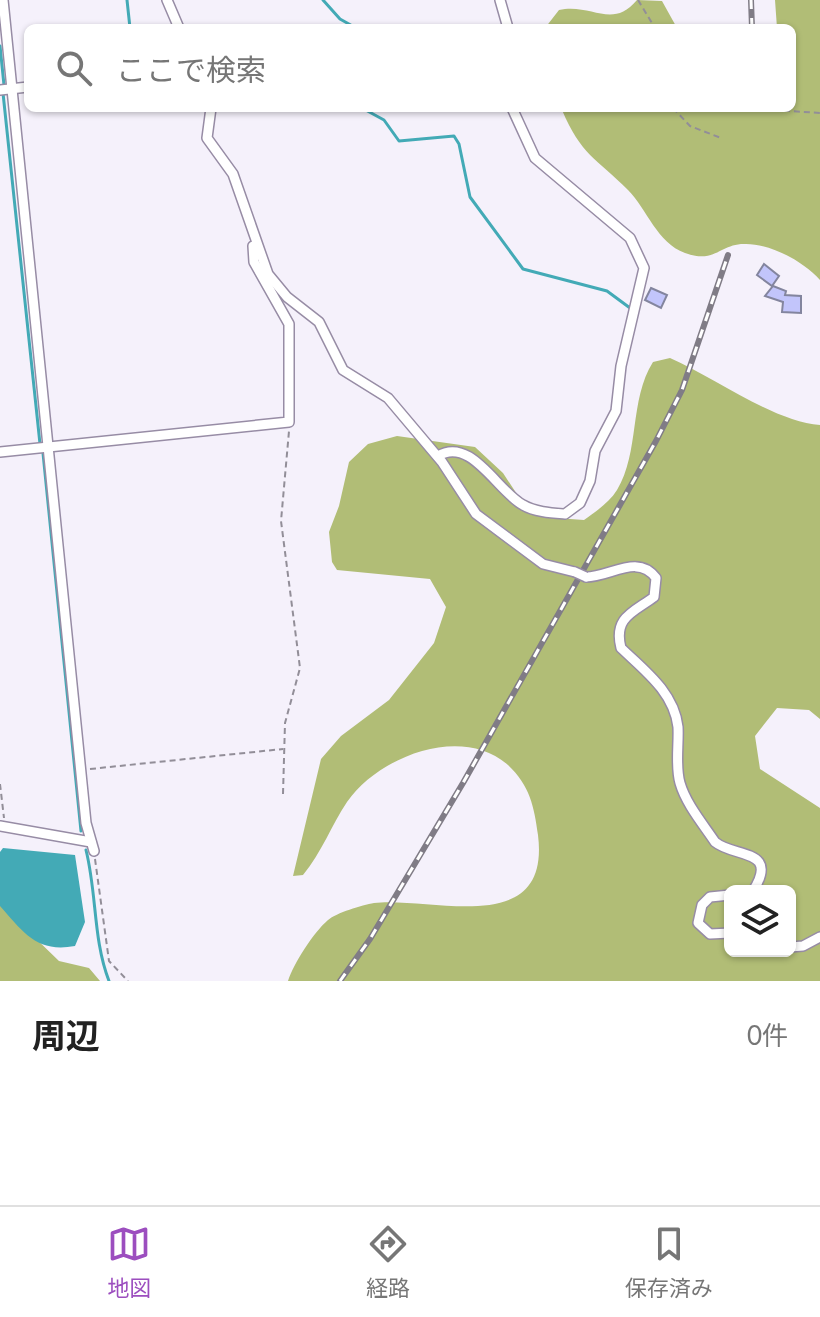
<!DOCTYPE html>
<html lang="ja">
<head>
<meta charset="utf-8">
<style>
	body { margin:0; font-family:Lato,"Noto Sans JP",sans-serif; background:#f2f2f2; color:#222 }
	.controls { position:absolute; right:24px; bottom:24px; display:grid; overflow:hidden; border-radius:12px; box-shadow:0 2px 6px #0004 }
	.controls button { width:72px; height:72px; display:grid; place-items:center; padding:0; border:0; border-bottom:2px solid #e0e0e0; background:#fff; color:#222; font:40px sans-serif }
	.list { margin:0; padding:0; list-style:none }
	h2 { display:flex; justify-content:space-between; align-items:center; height:104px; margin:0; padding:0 32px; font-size:34px }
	h2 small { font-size:26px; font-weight:400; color:#767676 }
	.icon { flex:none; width:44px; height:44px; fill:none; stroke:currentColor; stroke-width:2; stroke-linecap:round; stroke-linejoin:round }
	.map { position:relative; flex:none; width:820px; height:981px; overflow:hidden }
	.search { position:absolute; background:#fff; box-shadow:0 2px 6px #0004; left:24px; right:24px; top:24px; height:88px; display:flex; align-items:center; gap:20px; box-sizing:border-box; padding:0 28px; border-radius:12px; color:#767676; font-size:30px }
	.sheet { height:224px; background:#fff }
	nav { display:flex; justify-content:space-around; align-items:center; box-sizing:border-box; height:112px; border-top:2px solid #e0e0e0; background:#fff; font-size:22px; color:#767676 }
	nav a { display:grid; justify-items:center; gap:4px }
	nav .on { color:#9c4ebf }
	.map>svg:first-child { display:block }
</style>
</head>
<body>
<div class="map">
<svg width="820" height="981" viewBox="0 0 820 981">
	<rect width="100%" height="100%" fill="#f5f1fb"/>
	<g fill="#b1bd76" fill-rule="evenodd">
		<path d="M637,0L662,1L677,28H545L559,10C592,3 612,30 637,0Z"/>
		<path d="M775,0H820V280C803,261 770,243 744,244C720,244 715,264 685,253C657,243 647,209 628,190C596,158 581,155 562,110L792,108V28H777Z"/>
		<path d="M670,358C715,378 775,422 820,425V719L809,710L777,708L755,736L760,769L820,808V981H288C294,963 313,933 328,920C336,913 362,905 374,903C430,896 551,940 538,835C534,806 530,786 508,765C462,724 379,756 347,802C331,826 322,852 303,875L293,876L321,759L341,736L389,700L434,643L446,607L430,579L337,570L332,562L329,532L339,506L349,462L368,444L397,436L475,447L503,473L526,508L556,518L584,520C595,512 609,503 617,490C640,452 629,400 653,362ZM730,891H790V951H730Z"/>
		<path d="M0,904L59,961L89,968L100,981H0Z"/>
	</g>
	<path fill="#43aab6" d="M3,848L75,855L85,922L75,946C37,953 24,933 0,906V852Z"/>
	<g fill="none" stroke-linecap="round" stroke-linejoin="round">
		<g stroke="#43aab6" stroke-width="3">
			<path d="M127,0L130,28"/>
			<path d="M323,0L340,19L356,28"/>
			<path d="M0,46L4,85"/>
			<path d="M3,93L40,444"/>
			<path d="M362,108L384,120L399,141L454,136L459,144L470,197L523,269L607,291L630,308"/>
			<path d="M43,453L81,831"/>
			<path d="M86,850C97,894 93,940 109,981"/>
		</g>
	</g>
	<g fill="#c2c5fb" stroke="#83859e" stroke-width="2">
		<path d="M764,264L779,276L772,286L757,275Z"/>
		<path d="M773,286L786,291L785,295L801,296V313L782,312L783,302L765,296Z"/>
		<path d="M651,288L667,295L661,308L645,300Z"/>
	</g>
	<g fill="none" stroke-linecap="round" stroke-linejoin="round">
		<g stroke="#978ca5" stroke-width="12">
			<g id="street">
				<path d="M3,0L86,823L94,851"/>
				<path d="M167,0L179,28"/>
				<path d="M500,0L508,28"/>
				<path d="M0,90L28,87"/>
				<path d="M211,108L207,138L233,174L268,274L287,297L319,322L343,370L388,398L442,462L476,514L543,564L575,572"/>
				<path d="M0,452L289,422V324L254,262L253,246"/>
				<path d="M438,456C471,436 497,491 523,505C535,512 552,513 565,514L580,503L590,481L595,451L616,411L621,366L644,268L630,238L535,158L512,108"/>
				<path d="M586,577C610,577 638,553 656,578L654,597C634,612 613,617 621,648C644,670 674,692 678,727C679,745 675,766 680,783C686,804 703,824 715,842C734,858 780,848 753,891"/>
				<path d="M0,826L91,842"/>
				<path d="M730,895L710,897L702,905L698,923L710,934L730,933"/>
				<path d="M790,947L803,946L820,937"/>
			</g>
		</g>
		<g stroke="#928e98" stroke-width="2" stroke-dasharray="6 4" stroke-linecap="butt">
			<path d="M638,0L655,28"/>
			<path d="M673,108L690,126L721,138"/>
			<path d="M744,108L820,113"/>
			<path d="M90,769L283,749"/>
			<path d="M0,784L4,818"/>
			<path d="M283,794L285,723L300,668L281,521L289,431"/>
			<path d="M95,859L109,961L128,981"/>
		</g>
		<use href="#street" stroke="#fff" stroke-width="9"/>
		<g stroke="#807c86" stroke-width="6">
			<g id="rail">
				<path d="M751,0L752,28"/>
				<path d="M340,981L370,939L463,783L656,441L682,390L728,255"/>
			</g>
		</g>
		<use href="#rail" stroke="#fff" stroke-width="3" stroke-dasharray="9" stroke-linecap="butt"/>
		<g stroke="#978ca5" stroke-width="12" stroke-linecap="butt">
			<path id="street-bridge" d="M575,572L586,577"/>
		</g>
		<use href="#street-bridge" stroke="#fff" stroke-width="9"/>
	</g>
</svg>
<div class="controls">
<button><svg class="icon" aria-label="layers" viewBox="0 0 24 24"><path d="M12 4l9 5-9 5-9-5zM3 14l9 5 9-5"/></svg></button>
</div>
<div class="search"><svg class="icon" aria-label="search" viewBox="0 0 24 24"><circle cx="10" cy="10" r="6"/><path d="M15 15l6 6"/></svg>ここで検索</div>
</div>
<section class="sheet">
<h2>周辺<small>0件</small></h2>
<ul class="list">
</ul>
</section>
<nav>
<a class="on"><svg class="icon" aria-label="map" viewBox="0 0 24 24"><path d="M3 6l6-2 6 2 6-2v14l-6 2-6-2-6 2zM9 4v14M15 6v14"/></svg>地図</a>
<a><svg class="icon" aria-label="directions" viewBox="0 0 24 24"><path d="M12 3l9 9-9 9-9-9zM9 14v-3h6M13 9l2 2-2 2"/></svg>経路</a>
<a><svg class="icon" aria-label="saved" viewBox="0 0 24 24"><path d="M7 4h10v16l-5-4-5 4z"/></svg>保存済み</a>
</nav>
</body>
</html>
